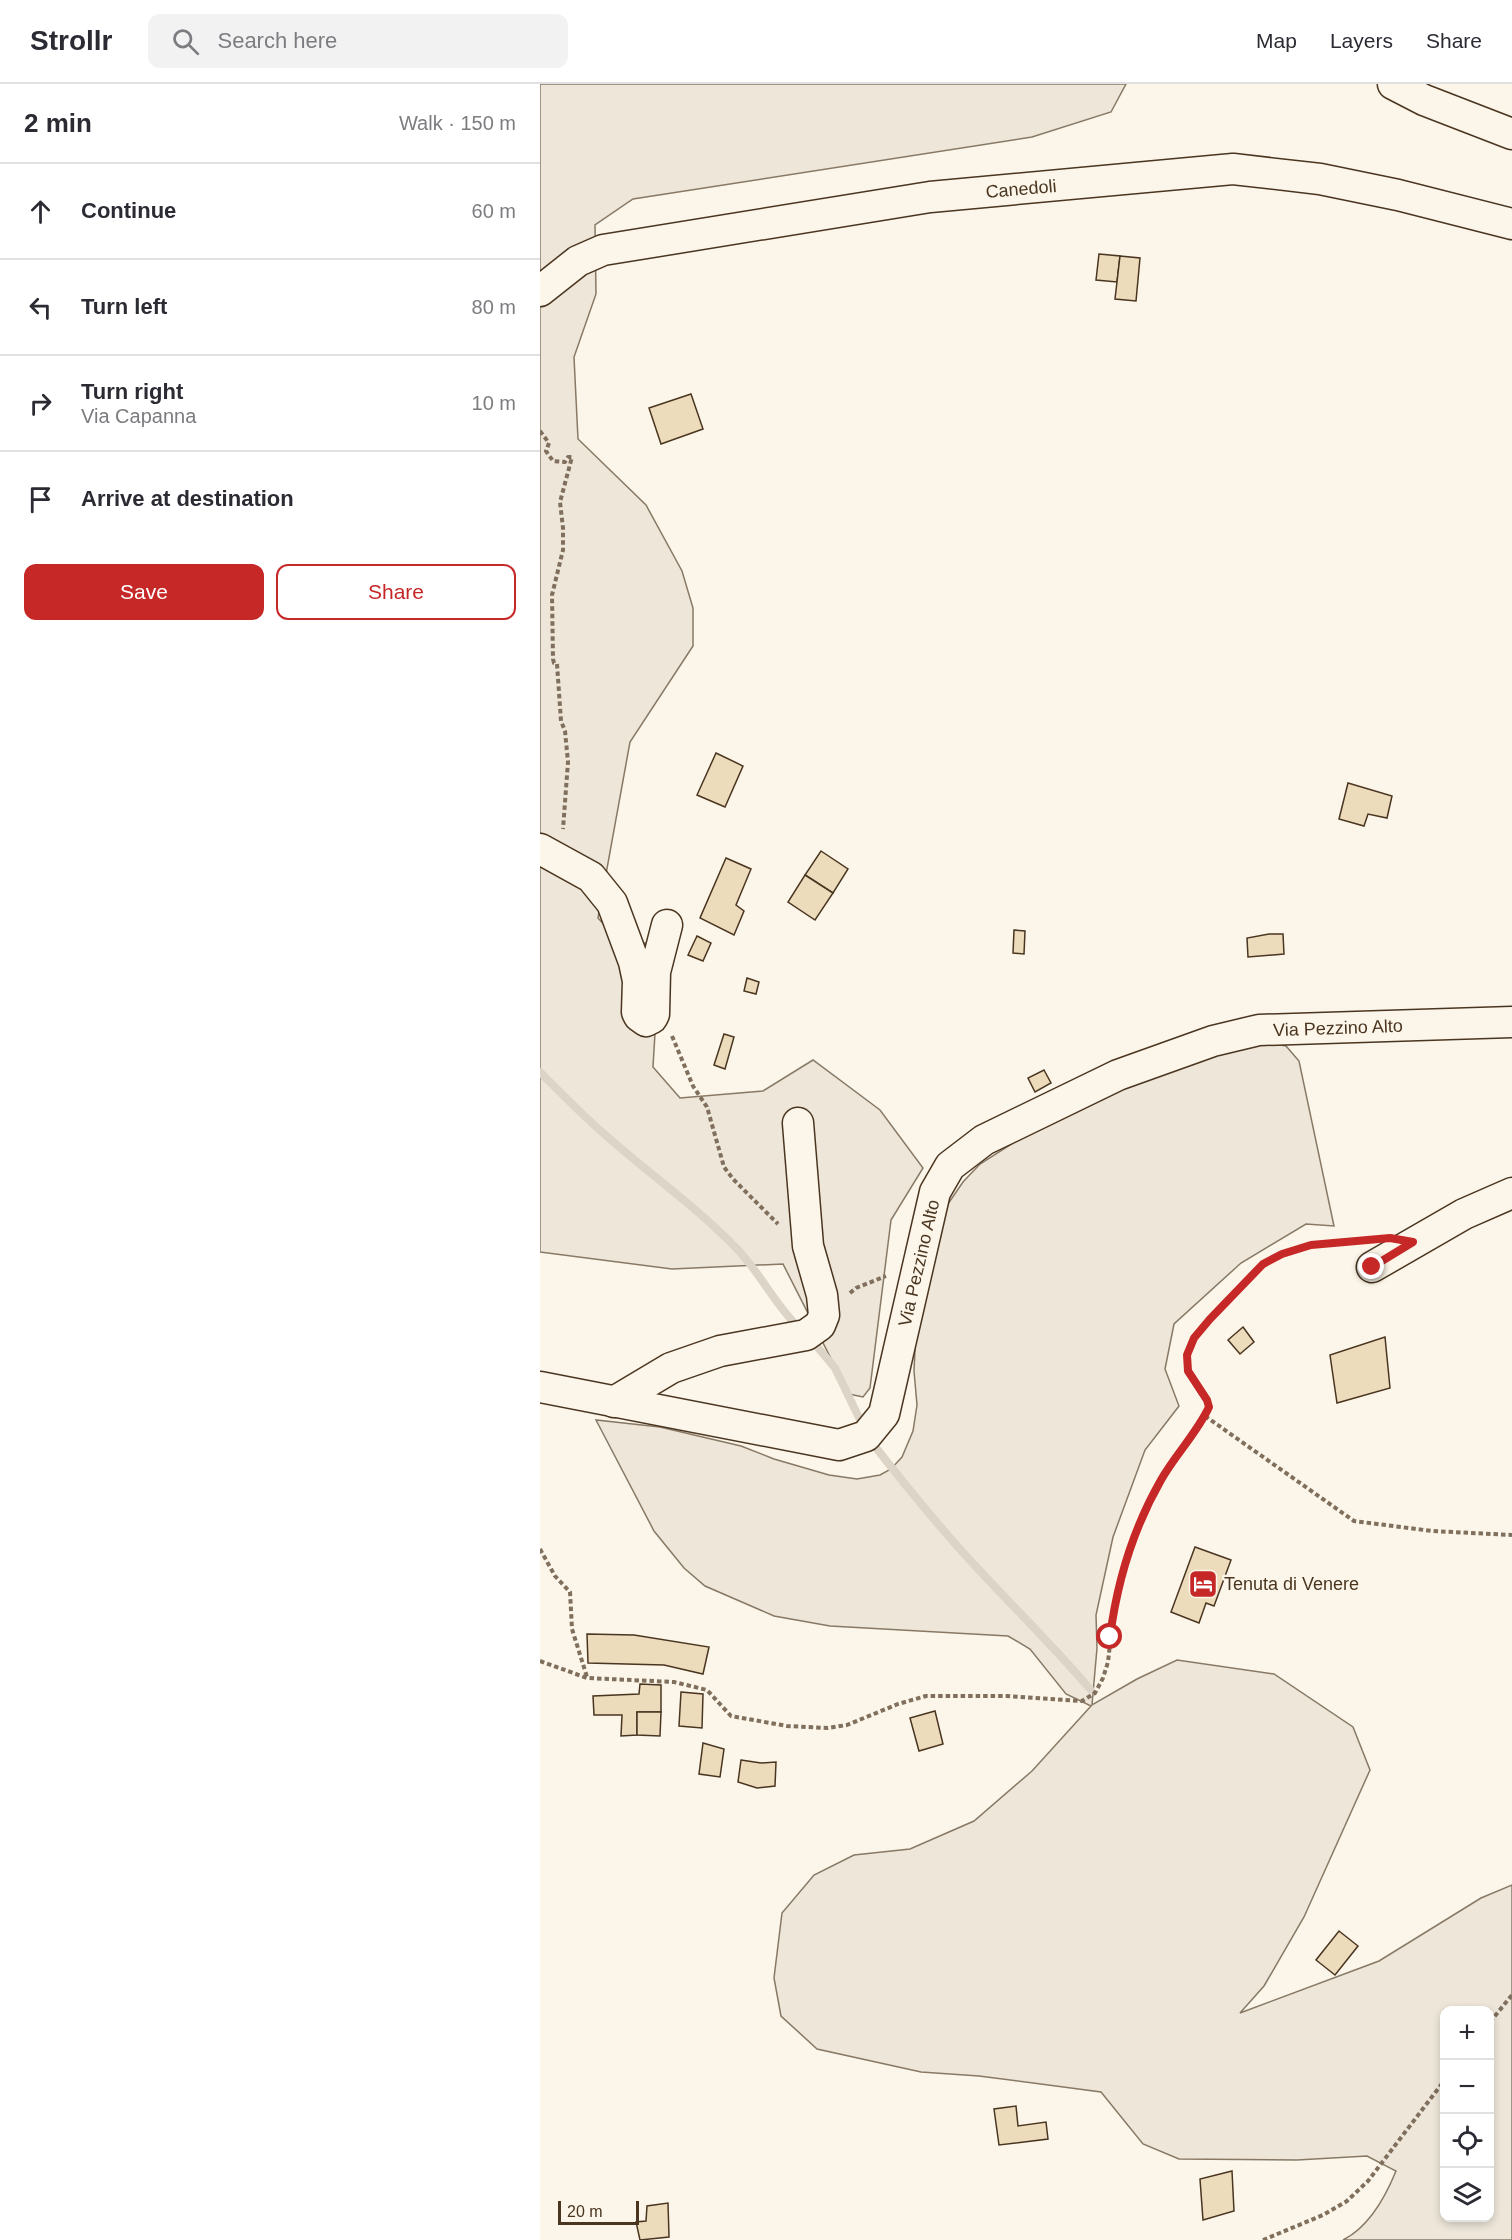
<!DOCTYPE html>
<html lang="en">
<head>
<meta charset="utf-8">
<style>
	body { margin:0; font-family:Arial,sans-serif; background:#f2f2f3; color:#2b2b33 }
	.controls { position:absolute; right:18px; bottom:18px; display:grid; overflow:hidden; border-radius:12px; box-shadow:0 3px 9px #0003 }
	.controls button { width:54px; height:54px; display:grid; place-items:center; padding:0; border:0; border-bottom:2px solid #e1e1e2; background:#fff; color:#2b2b33; font:30px sans-serif }
	.scale { position:absolute; left:18px; bottom:15px; width:81px; box-sizing:border-box; padding-left:6px; border:3px solid #4a3520; border-top:0; font-size:16px; line-height:21px; white-space:nowrap; color:#4a3520; -webkit-text-stroke:4px #fbf6e9; paint-order:stroke }
	.stop { position:absolute; width:18px; height:18px; margin:-14px; border:4px solid #c62828; border-radius:50%; background:#fff }
	.stop.end { background:#c62828; border-color:#fff; box-shadow:0 2px 6px #0008 }
	.list { margin:0; padding:0; list-style:none }
	h2 { display:flex; justify-content:space-between; align-items:center; height:78px; margin:0; padding:0 24px; font-size:26px }
	h2 small { font-size:20px; font-weight:400; color:#7c7c81 }
	.list li { display:grid; grid-template-columns:39px 1fr auto; gap:18px; align-items:center; box-sizing:border-box; height:96px; padding:0 24px; border-top:2px solid #e1e1e2 }
	.list b { display:block; font-size:22px; white-space:nowrap }
	.list p { margin:0; font-size:20px; white-space:nowrap; color:#7c7c81 }
	.list em { font-size:20px; font-style:normal; color:#7c7c81 }
	.actions { display:flex; gap:12px; padding:18px 24px }
	.actions a { flex:1; padding:14px 0; border:2px solid #c62828; border-radius:12px; text-align:center; font-size:21px; color:#c62828 }
	.actions .main { background:#c62828; color:#fff }
	.icon { flex:none; width:33px; height:33px; fill:none; stroke:currentColor; stroke-width:2; stroke-linecap:round; stroke-linejoin:round }
	.map { position:relative; flex:none; width:972px; height:2156px; overflow:hidden }
	header { display:flex; align-items:center; gap:36px; box-sizing:border-box; height:84px; padding:0 30px; background:#fff; border-bottom:2px solid #e1e1e2 }
	header strong { font-size:28px }
	nav { display:flex; gap:33px; margin-inline-start:auto; font-size:21px }
	.search { width:420px; height:54px; background:#f2f2f3; display:flex; align-items:center; gap:15px; box-sizing:border-box; padding:0 21px; border-radius:12px; color:#7c7c81; font-size:22px }
	main { display:flex }
	aside { flex:1; background:#fff }
	.map>svg:first-child { display:block }
</style>
</head>
<body>
<header>
<strong>Strollr</strong>
<div class="search"><svg class="icon" aria-label="search" viewBox="0 0 24 24"><circle cx="10" cy="10" r="6"/><path d="M15 15l6 6"/></svg>Search here</div>
<nav><a>Map</a><a>Layers</a><a>Share</a></nav>
</header>
<main>
<aside>
<h2>2 min<small>Walk · 150 m</small></h2>
<ul class="list">
<li><svg class="icon" aria-label="ahead" viewBox="0 0 24 24"><path d="M12 20V5M6 11l6-6 6 6"/></svg><div><b>Continue</b></div><em>60 m</em></li>
<li><svg class="icon" aria-label="left" viewBox="0 0 24 24"><path d="M17 20v-9H6M10 6l-5 5 5 5"/></svg><div><b>Turn left</b></div><em>80 m</em></li>
<li><svg class="icon" aria-label="right" viewBox="0 0 24 24"><path d="M7 20v-9h11M14 6l5 5-5 5"/></svg><div><b>Turn right</b><p>Via Capanna</p></div><em>10 m</em></li>
<li><svg class="icon" aria-label="arrive" viewBox="0 0 24 24"><path d="M6 21V4h12l-3 4 3 4H6"/></svg><div><b>Arrive at destination</b></div></li>
</ul>
<div class="actions"><a class="main">Save</a><a>Share</a></div>
</aside>
<div class="map">
<svg width="972" height="2156" viewBox="0 0 972 2156">
	<rect width="100%" height="100%" fill="#fbf6e9"/>
	<g fill="#ede6d9" stroke="#887966" stroke-width="1.5" fill-rule="evenodd">
		<path d="M0,0H586L571,28L492,53L93,115L55,141L56,210L34,273L38,355L106,421L142,487L153,524V562L90,658L58,834L71,848L120,864L113,983L140,1014L223,1007L273,976L340,1026L383,1084L351,1136L330,1304L323,1313L309,1310L243,1180L132,1185L0,1168Z"/>
		<path d="M720,957L746,962L759,977L794,1142L766,1140L701,1179L634,1240L625,1285L639,1322L605,1366L573,1453L556,1531L557,1564L552,1621L597,1595L637,1576L734,1590L813,1643L830,1686L764,1833L724,1902L700,1929L839,1877L941,1814L972,1801V2156H803C829,2143 845,2114 856,2087L827,2072L757,2076L639,2075L603,2060L561,2008L439,1992L381,1988L277,1965L241,1932L234,1894L242,1829L274,1791L314,1771L370,1765L434,1737L492,1687L551,1622L526,1610L490,1565L468,1552L290,1542L234,1532L165,1502L144,1484L114,1447L56,1336L120,1343L201,1362L234,1375L289,1391L317,1395L340,1391L351,1385L362,1373L373,1347L377,1321L374,1287L376,1245L401,1130L423,1098L440,1080L489,1049L647,973ZM904,1926H950V2134H904Z"/>
	</g>
	<g fill="none" stroke-linecap="round" stroke-linejoin="round">
		<g stroke="#dcd4c6" stroke-width="8">
			<path d="M0,988C23,1011 45,1034 70,1055C112,1092 159,1125 198,1166C221,1190 235,1221 260,1245"/>
			<path d="M269,1253L295,1284L324,1344"/>
			<path d="M330,1356C358,1392 387,1428 418,1463C461,1511 508,1556 550,1605"/>
		</g>
	</g>
	<g fill="#ecdcbc" stroke="#4a3520" stroke-width="1.5">
		<path d="M559,170L580,172L577,198L556,196Z"/>
		<path d="M580,172L600,174L596,217L575,215Z"/>
		<path d="M151,310L163,345L121,360L109,324Z"/>
		<path d="M176,669L203,682L185,723L157,711Z"/>
		<path d="M808,699L852,712L847,734L828,730L824,742L799,735Z"/>
		<path d="M281,767L308,785L293,809L265,791Z"/>
		<path d="M186,774L211,785L196,821L204,827L194,851L160,834Z"/>
		<path d="M265,791L293,809L275,836L248,818Z"/>
		<path d="M474,846L485,847L484,870L473,869Z"/>
		<path d="M729,850H743L744,870L708,873L707,854Z"/>
		<path d="M157,852L171,859L163,877L148,871Z"/>
		<path d="M207,894L219,898L216,910L204,907Z"/>
		<path d="M184,950L194,953L185,985L174,981Z"/>
		<path d="M504,986L511,999L495,1008L488,994Z"/>
		<path d="M703,1243L714,1258L700,1270L688,1256Z"/>
		<path d="M845,1253L850,1304L797,1319L790,1271Z"/>
		<path d="M655,1463L691,1476L674,1522L666,1519L659,1539L631,1528Z"/>
		<path d="M47,1550L94,1551L169,1563L163,1590L124,1581L48,1579Z"/>
		<path d="M100,1600L121,1601V1628H97V1651L81,1652L82,1631H54L53,1612L99,1610Z"/>
		<path d="M141,1608L163,1610L162,1644L139,1642Z"/>
		<path d="M395,1627L403,1660L379,1667L370,1634Z"/>
		<path d="M97,1628H121L120,1652L97,1651Z"/>
		<path d="M163,1659L184,1665L180,1693L159,1690Z"/>
		<path d="M201,1676L221,1679L236,1678L235,1702L217,1704L198,1698Z"/>
		<path d="M799,1847L818,1862L795,1891L776,1876Z"/>
		<path d="M476,2022L478,2042L506,2038L508,2055L459,2061L454,2025Z"/>
		<path d="M692,2087L694,2127L663,2136L660,2095Z"/>
		<path d="M128,2119L129,2153L100,2156L96,2138L106,2137L107,2122Z"/>
	</g>
	<g fill="none" stroke-linecap="round" stroke-linejoin="round">
		<g stroke="#4a3520" stroke-width="33">
			<g id="minor">
				<path d="M853,0L884,16L972,50"/>
				<path d="M0,207L38,177L63,166L390,113L693,85L780,95L858,111L972,140"/>
				<path d="M0,765L51,793L72,819L94,878L98,897L97,928L99,932L106,937L112,934L114,930L115,888L127,841"/>
				<path d="M832,1183L924,1130L972,1109"/>
				<path d="M0,1303L299,1361L326,1352L344,1330L395,1108L410,1082L444,1056L578,991L673,957L719,946L972,938"/>
				<path d="M74,1318L131,1284L180,1267L266,1251L280,1241L284,1231L282,1211L268,1162L258,1039"/>
			</g>
		</g>
		<g stroke="#7f6f5c" stroke-width="4" stroke-dasharray="4.5 3" stroke-linecap="butt">
			<path d="M0,347L9,359L6,367L13,377L25,378L28,373H32L20,418L23,444V466L12,511L13,575L14,579L17,580L21,637L25,647L28,678L23,745"/>
			<path d="M132,952L153,1002L167,1023L184,1083L193,1095L238,1140"/>
			<path d="M310,1209L316,1204L346,1192"/>
			<path d="M665,1332L814,1437L892,1447L972,1451"/>
			<path d="M0,1465L15,1492L30,1508L32,1545L47,1593"/>
			<path d="M0,1577L47,1594L134,1598L167,1606L191,1632L247,1642L288,1644L307,1641L358,1620L386,1612H467L542,1617L555,1609L563,1594L568,1578L575,1515L602,1432L621,1395L669,1323C664,1304 647,1297 648,1274C648,1248 718,1181 742,1170C767,1159 792,1159 819,1157"/>
			<path d="M950,1938L972,1911"/>
			<path d="M723,2156L783,2131L807,2117L828,2097L904,1997"/>
		</g>
		<use href="#minor" stroke="#fbf6e9" stroke-width="30"/>
	</g>
	<g fill="none" stroke-linecap="round" stroke-linejoin="round">
		<path stroke="#c62828" stroke-width="8" d="M570,1553C577,1498 593,1445 621,1396C635,1371 657,1349 669,1323L667,1316L648,1287L647,1271L654,1254L670,1235L723,1180L742,1170L771,1161L850,1154L873,1158L832,1183"/>
	</g>
	<defs>
		<g id="hotel-square" transform="scale(1.5)"><rect x="-9" y="-9" width="18" height="18" rx="4" fill="#c62828" stroke="#fbf6e9"/><path d="M-6-4.5h1.5V1H6V5H4.5V3h-9V5H-6ZM-4 0a1.8 1.8 0 1 1 3.6 0ZM.5 0V-2.5h3Q6-2.5 6 0Z" fill="#fff"/></g>
	</defs>
	<g fill-rule="evenodd">
		<use href="#hotel-square" x="663" y="1500"/>
	</g>
	<g text-anchor="middle" stroke-width="4.5" stroke-linejoin="round" paint-order="stroke">
		<g font-size="18" fill="#4a3520" stroke="#fbf6e9">
			<text transform="translate(481 105) rotate(-5)" y="6">Canedoli</text>
			<text transform="translate(798 944) rotate(-2)" y="6">Via Pezzino Alto</text>
			<text transform="translate(379 1179) rotate(-77)" y="6">Via Pezzino Alto</text>
		</g>
		<g font-size="18" fill="#4a3520" stroke="#fbf6e9" text-anchor="start">
			<text x="684" y="1506">Tenuta di Venere</text>
		</g>
	</g>
</svg>
<div class="controls">
<button>+</button>
<button>−</button>
<button><svg class="icon" aria-label="locate" viewBox="0 0 24 24"><circle cx="12" cy="12" r="6"/><path d="M12 2v4M12 18v4M2 12h4M18 12h4"/></svg></button>
<button><svg class="icon" aria-label="layers" viewBox="0 0 24 24"><path d="M12 4l9 5-9 5-9-5zM3 14l9 5 9-5"/></svg></button>
</div>
<div class="scale">20 m</div>
<div class="stop" style="left:570px;top:1553px"></div>
<div class="stop end" style="left:832px;top:1183px"></div>
</div>
</main>
</body>
</html>
